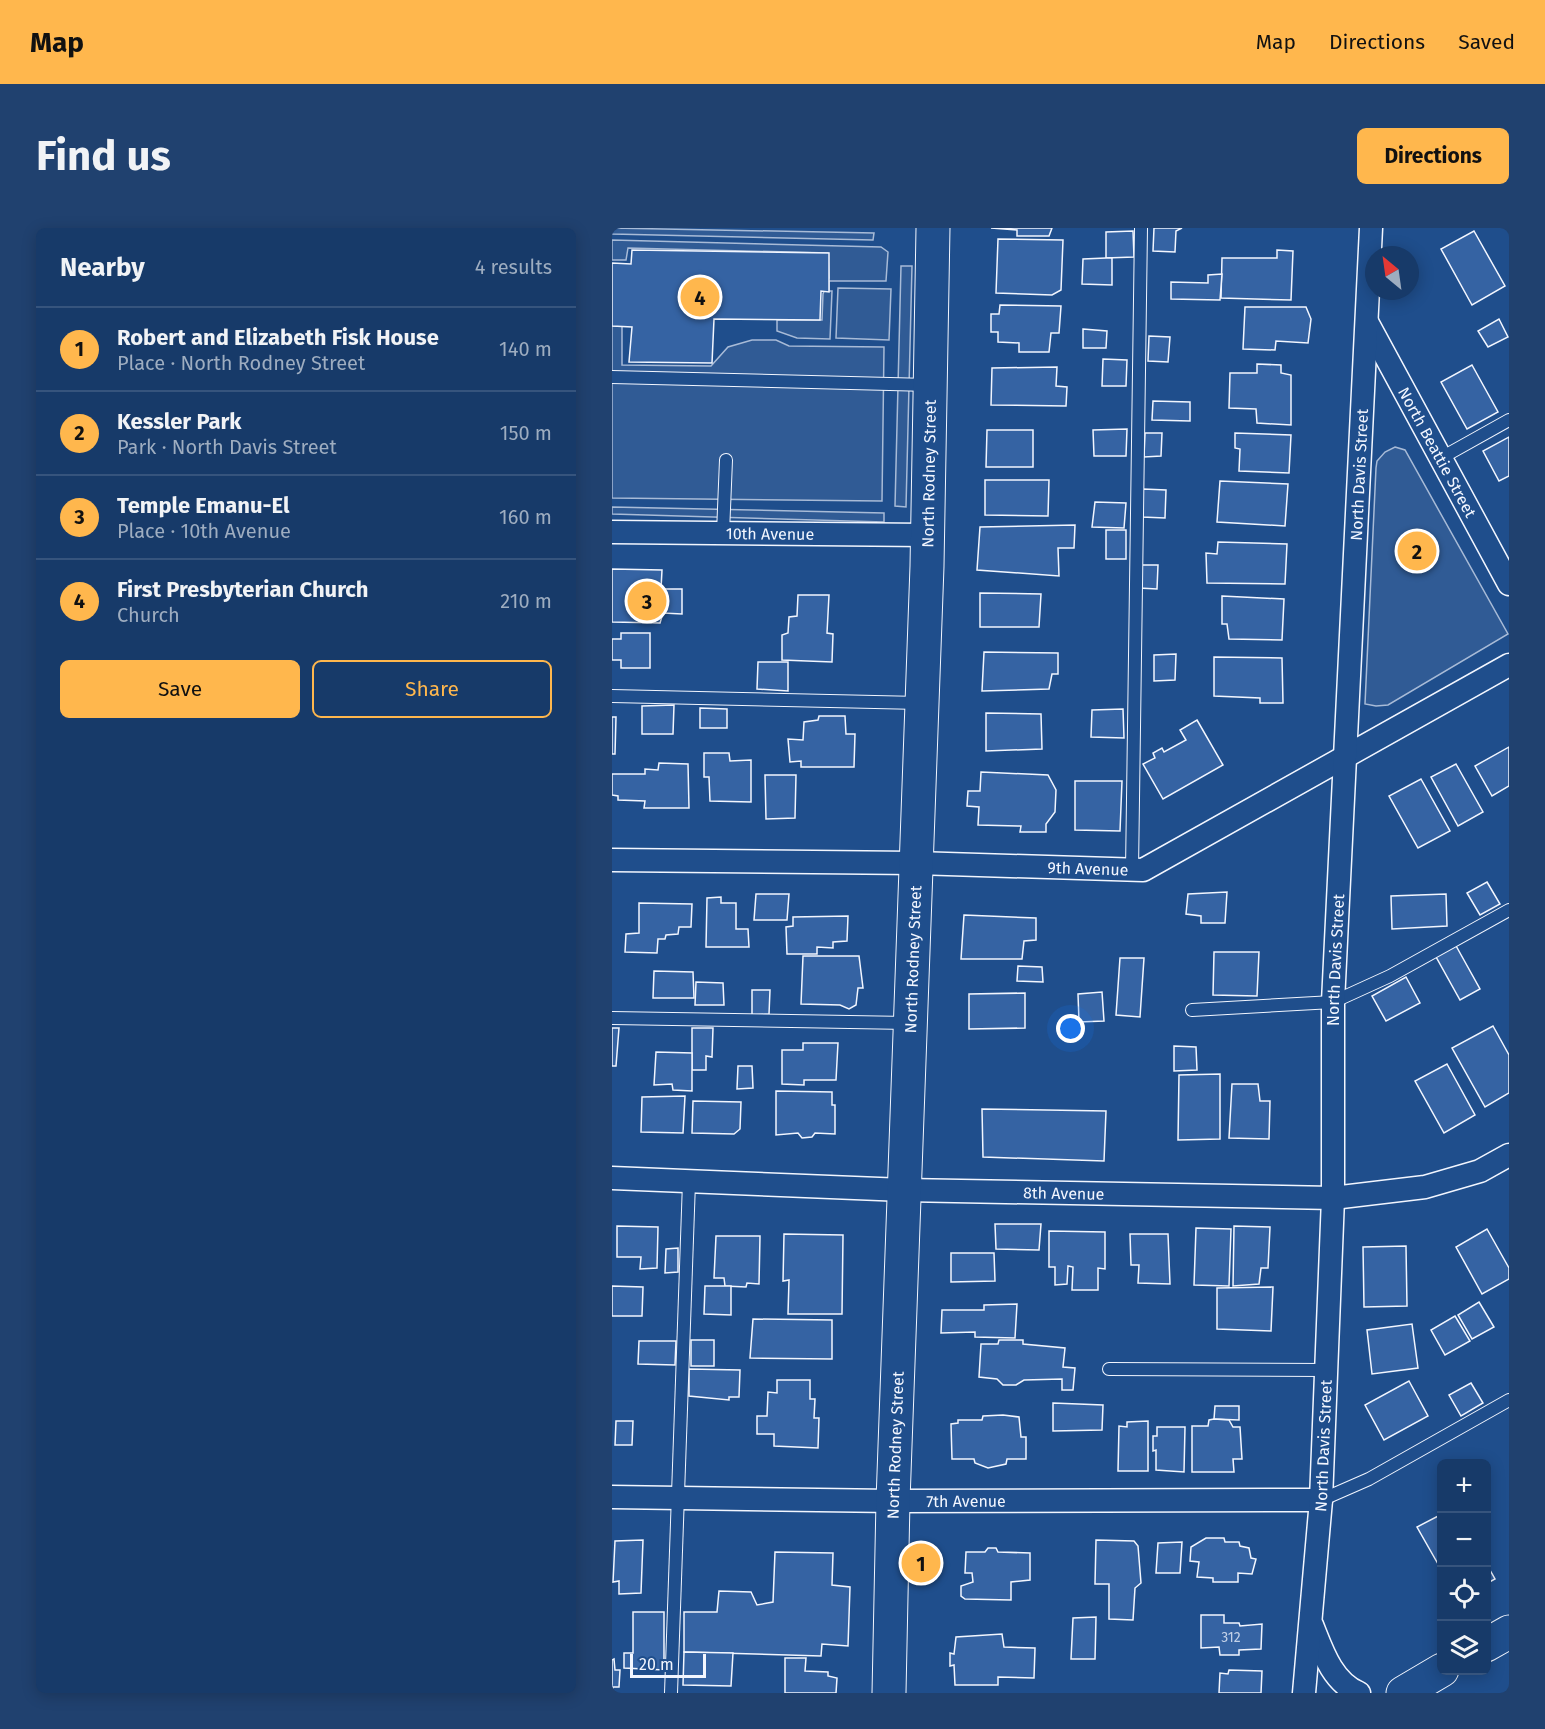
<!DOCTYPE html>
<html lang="en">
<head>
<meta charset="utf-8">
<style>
	body { margin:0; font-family:"Fira Sans",sans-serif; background:#20416f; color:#f1f3f6 }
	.controls { position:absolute; right:18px; bottom:18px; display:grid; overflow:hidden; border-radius:9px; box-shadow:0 3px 15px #0003 }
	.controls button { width:54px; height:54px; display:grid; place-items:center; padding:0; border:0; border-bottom:2px solid #36547d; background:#173a69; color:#f1f3f6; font:30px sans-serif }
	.compass { position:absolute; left:753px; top:18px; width:54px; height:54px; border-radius:50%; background:#173a69; box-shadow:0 3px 15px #0003; rotate:331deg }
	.scale { position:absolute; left:18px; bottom:15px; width:76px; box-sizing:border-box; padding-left:6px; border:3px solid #f2f6ff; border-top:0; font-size:16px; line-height:21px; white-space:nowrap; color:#f2f6ff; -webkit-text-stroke:4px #1f4e8c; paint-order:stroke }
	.you { position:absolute; left:459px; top:801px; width:21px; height:21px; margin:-15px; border:4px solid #fff; border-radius:50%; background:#1a73e8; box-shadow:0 0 0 9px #1a73e833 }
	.badge { display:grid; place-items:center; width:39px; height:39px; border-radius:50%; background:#ffb74d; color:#111; font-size:20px; font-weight:700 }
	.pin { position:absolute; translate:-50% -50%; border:3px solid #fff; box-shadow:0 2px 6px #0006 }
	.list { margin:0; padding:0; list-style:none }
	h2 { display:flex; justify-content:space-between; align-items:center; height:78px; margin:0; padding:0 24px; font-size:26px }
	h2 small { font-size:20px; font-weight:400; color:#9eadc0 }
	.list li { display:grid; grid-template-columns:39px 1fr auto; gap:18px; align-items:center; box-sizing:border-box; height:84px; padding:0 24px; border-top:2px solid #36547d }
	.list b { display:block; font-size:22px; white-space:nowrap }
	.list p { margin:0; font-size:20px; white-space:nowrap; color:#9eadc0 }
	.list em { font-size:20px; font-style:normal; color:#9eadc0 }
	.actions { display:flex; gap:12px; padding:18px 24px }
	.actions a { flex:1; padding:14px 0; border:2px solid #ffb74d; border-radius:9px; text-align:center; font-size:21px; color:#ffb74d }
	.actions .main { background:#ffb74d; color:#111 }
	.icon { flex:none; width:33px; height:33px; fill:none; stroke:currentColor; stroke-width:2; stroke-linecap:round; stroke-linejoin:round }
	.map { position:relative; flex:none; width:897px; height:1465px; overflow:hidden; border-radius:9px }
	header { display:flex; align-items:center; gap:36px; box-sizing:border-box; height:84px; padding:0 30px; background:#ffb74d; color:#111 }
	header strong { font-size:28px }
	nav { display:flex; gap:33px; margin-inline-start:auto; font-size:21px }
	.intro { display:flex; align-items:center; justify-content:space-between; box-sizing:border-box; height:144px; padding:0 36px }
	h1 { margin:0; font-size:42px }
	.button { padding:15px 27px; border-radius:9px; background:#ffb74d; color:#111; font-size:21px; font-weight:700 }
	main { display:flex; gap:36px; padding:0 36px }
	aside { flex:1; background:#173a69; border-radius:9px; box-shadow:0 3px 15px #0003 }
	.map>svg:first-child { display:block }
</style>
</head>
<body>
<header>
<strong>Map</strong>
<nav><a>Map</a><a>Directions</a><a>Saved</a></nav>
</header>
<div class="intro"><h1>Find us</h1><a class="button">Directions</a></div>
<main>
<aside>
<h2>Nearby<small>4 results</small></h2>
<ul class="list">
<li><span class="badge">1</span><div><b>Robert and Elizabeth Fisk House</b><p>Place · North Rodney Street</p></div><em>140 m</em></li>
<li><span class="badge">2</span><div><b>Kessler Park</b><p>Park · North Davis Street</p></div><em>150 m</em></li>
<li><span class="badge">3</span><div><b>Temple Emanu-El</b><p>Place · 10th Avenue</p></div><em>160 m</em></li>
<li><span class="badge">4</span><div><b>First Presbyterian Church</b><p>Church</p></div><em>210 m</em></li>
</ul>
<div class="actions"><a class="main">Save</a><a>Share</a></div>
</aside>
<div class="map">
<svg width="897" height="1465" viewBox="0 0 897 1465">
	<rect width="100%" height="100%" fill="#1f4e8c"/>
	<g fill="#305b95" stroke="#a8bbd7" stroke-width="1.5">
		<path d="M0,0L262,5L261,12L0,6Z"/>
		<path d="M0,12L269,19L276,24L274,53H217V63H220L218,111L185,110L165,103V92H210L211,66L217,50L216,25L16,20L14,32H0Z"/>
		<path d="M289,38H300L294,279L283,278Z"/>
		<path d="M226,60L279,61L277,112L224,110Z"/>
		<path d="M0,98H10V137L99,138L116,119L140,112H164L177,118L272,119L270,273L0,270Z"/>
		<path d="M783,219L793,222L896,406L776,477L764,478L753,476L764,240L765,233L773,224Z"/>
		<path d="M0,279L272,285V294L0,286Z"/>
	</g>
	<g fill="#3563a3" stroke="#f2f6ff" stroke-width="1.5">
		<path d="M379,0H440L437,8H405V2Z"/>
		<path d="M542,0H570L564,3L563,24L541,23Z"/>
		<path d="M521,3L522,29L494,30V4Z"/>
		<path d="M862,3L893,58L860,77L829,21Z"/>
		<path d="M386,11L451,12L449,62L440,67L384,65Z"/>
		<path d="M20,22L217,25V64L209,63L208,92L102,91L100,135L17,134L20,99L0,98V35L19,36Z"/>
		<path d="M665,22L681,23L679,72L609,70L610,30H665Z"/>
		<path d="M494,30H500V57L470,56L471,31Z"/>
		<path d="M610,46L608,72L559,71V54L596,55V47Z"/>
		<path d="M388,77L449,78L447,105H439L437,124H407V115L386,114V104H379V86H387Z"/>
		<path d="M633,79H694L699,91L696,115L664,113L663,122L631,121Z"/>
		<path d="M887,91L896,109L876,119L866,103Z"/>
		<path d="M471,101L495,103L494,120H471Z"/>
		<path d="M537,108L558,109L556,134L536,133Z"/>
		<path d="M491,131L515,132L514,158H490Z"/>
		<path d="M645,136L669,137V145L679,147V197L645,195L644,181L617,180L618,145H645Z"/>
		<path d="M860,137L886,184L855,201L829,154Z"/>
		<path d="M445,139L444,158L455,159L454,178L379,177L380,140Z"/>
		<path d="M541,173L578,174V193L540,192Z"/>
		<path d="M515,201L514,228H482L481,202Z"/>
		<path d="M375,202H421V239H374Z"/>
		<path d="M533,205H550L549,228L532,229Z"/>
		<path d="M623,205L679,207L677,245L627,243L628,221L623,220Z"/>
		<path d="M897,209V248L887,253L871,223Z"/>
		<path d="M373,252H437L436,288L373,287Z"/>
		<path d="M608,253L676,256L673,298L605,294Z"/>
		<path d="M531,261L554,262L553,290L530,289Z"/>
		<path d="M483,274L514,275L512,300L480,299Z"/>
		<path d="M463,297L462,320H446L447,348L365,342L368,299Z"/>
		<rect x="494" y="302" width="20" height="29"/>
		<path d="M606,314L675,316L673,356L595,355L594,325L605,326Z"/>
		<path d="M529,337H546L545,361L527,360Z"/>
		<path d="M0,341L50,342L49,361H70V386L51,385L48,395L0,394Z"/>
		<path d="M368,365L429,366L427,399H368Z"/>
		<path d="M186,367H217L215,405L221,406L220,434L170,432V407L176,405L177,389L185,388Z"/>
		<path d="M610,368L672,371L670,412L617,411L615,396H610Z"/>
		<path d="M9,405H38V440H9V432H0V411H9Z"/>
		<path d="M372,424L446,425V446H440L437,461L370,463Z"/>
		<path d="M564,426L563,452L542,453V427Z"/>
		<path d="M602,429L670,430L671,475H648V470L602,468Z"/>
		<path d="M146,434H176V463L145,461Z"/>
		<path d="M62,477L61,506H30V478Z"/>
		<path d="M88,480L115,481V500H88Z"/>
		<path d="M511,481L512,510L479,509L480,482Z"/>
		<path d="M374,485L429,486L430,521L374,523Z"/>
		<path d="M207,488H233L234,506H243L242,539H189V533L178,534L176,511L191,512L192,494L206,492Z"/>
		<path d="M0,489H4L3,526H0Z"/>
		<path d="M585,492L611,537L551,571L531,536L543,530L541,525L550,520L552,524L574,512L568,502Z"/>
		<path d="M897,519V558L880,568L863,538Z"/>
		<path d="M92,525H117L118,533L139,532V574L98,573L97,549H92Z"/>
		<path d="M47,535L76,536L77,580H32L33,573L6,572V568L0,567V546H33V541L46,542Z"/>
		<path d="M844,536L871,584L846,598L819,549Z"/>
		<path d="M369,544L436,547L444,562L443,584L434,596V604H408L409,598L366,597L367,579L355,578L356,563H368Z"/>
		<path d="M153,547H184L183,590L154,591Z"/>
		<path d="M809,551L838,603L806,620L777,568Z"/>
		<path d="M463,553H510L508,603L463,602Z"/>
		<path d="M875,654L888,676L868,687L855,665Z"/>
		<path d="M615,664L613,695H589V688L574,686L576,666Z"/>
		<path d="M144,666H177L175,692H142Z"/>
		<path d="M834,666L835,698L780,701L779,668Z"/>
		<path d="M109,669V675H124V701H136L137,719H94L95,670Z"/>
		<path d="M27,675L80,676L79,699H67L66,706L54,707L53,711H46L45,725L13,724L14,706L27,705Z"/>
		<path d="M352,687L424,690V712L412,713L410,731H349Z"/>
		<path d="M236,688L235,713L221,714V720L205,719V726H175L174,699L181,698V689Z"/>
		<path d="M843,716L868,761L848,772L823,727Z"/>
		<path d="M602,724H647L645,768L601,767Z"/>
		<path d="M191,728H247L251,760H246L244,777L237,781L228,777L189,776Z"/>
		<path d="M508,730H532L528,789L504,787Z"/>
		<path d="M406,738L430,739L431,754L405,753Z"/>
		<path d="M42,743L81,744L82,770H41Z"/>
		<path d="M794,749L808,775L774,793L760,768Z"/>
		<path d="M84,754L111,755L112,777H83Z"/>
		<path d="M140,762H158L157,786L140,787Z"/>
		<path d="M490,764L492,793L467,794L466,766Z"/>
		<path d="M413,765V800L357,801V766Z"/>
		<path d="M881,798L897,827V865L873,879L840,820Z"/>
		<path d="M0,800H7L4,838H0Z"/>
		<path d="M80,800H101L100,829L94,828V842H80Z"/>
		<path d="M191,815H226L224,852H192V857L170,856V822H191Z"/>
		<path d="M562,818L584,819L585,842L562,843Z"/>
		<path d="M44,824L80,825V863L61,862L60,856L42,857Z"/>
		<path d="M835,836L863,887L832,905L803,853Z"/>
		<path d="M126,838H140L141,860L125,861Z"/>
		<path d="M608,846V911L566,912L567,847Z"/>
		<path d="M620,856H646L648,873H658L657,911L617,910Z"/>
		<path d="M164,863L220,864V877H223V906L203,905L200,909L190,910L186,905L164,907Z"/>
		<path d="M73,868L71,905L29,904L30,869Z"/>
		<path d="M81,873L129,874L128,901L122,906L80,905Z"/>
		<path d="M370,881L494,883L492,933L371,929Z"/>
		<path d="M383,996H429L427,1022L384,1021Z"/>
		<path d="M5,998L46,999L45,1040L28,1041L29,1029H5Z"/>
		<path d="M622,998L658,999L656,1040H649L647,1056L621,1058Z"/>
		<path d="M584,1000L619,1001L617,1058L582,1057Z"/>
		<path d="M875,1001L897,1040V1051L870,1066L844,1019Z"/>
		<path d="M437,1003L493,1004V1041L486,1040V1062H460L461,1039L456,1038L455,1056L443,1057V1039H437Z"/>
		<path d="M172,1006L231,1007L230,1086H176L177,1052L171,1053Z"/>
		<path d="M518,1006H556L558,1056L526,1055L527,1037H519Z"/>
		<path d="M104,1008H148L147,1056L135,1055L134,1059L113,1058L112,1050H102Z"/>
		<path d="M794,1018L795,1078L752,1079L751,1019Z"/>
		<path d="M66,1020V1044L53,1045L54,1021Z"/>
		<path d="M339,1025H382L383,1053L339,1054Z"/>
		<path d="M0,1058L31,1059L30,1088H0Z"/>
		<path d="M93,1058H119V1087L92,1086Z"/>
		<path d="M661,1059L659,1103L605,1101V1060Z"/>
		<path d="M867,1074L882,1099L860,1111L846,1087Z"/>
		<path d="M405,1076L403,1110L363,1109V1104L329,1105L330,1082H372V1077Z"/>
		<path d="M843,1088L858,1113L833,1127L819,1102Z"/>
		<path d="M141,1091L220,1092V1131L138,1130Z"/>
		<path d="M800,1096L806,1140L760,1146L755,1102Z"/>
		<rect x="79" y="1112" width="23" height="26"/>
		<path d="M387,1112H411V1116L453,1120L451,1139L463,1140L461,1162H450V1151L412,1152L404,1157H391L385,1151L367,1149L369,1116H386Z"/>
		<path d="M27,1113H64L63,1137L26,1136Z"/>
		<path d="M77,1141L128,1142L127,1169H117V1172L77,1168Z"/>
		<path d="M165,1152H198V1171H203L202,1190H207L206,1220L162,1218V1206H145V1188H155L156,1164L165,1165Z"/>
		<path d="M797,1153L816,1188L772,1212L753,1177Z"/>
		<path d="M859,1155L871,1175L849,1188L837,1167Z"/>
		<path d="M441,1175L491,1177L490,1202L441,1203Z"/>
		<path d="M603,1178H627V1192L602,1191Z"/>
		<path d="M391,1187L407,1189L409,1209H414V1231H395L394,1236L376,1240L363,1235L362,1231H340L339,1196L346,1195V1192H370L371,1188Z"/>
		<path d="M602,1191L617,1192L621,1199H628L630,1231H621L622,1244H580V1198H596L597,1192Z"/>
		<path d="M4,1193H21L20,1217H3Z"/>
		<path d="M536,1193V1243H506L507,1198L515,1199V1194Z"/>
		<path d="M545,1199H573L572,1244L544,1242V1222L541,1223V1208H545Z"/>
		<path d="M830,1286V1343L805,1299Z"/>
		<path d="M594,1310H612L613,1314H627L628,1318L637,1320L639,1330L644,1331L640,1346L626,1345V1354H601V1350L585,1349L587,1334L578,1333L579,1319Z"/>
		<path d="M31,1312L29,1365L7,1366V1353L1,1354L3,1313Z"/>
		<path d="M484,1312L522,1313L526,1318L529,1355L523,1360L521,1392L497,1391V1356H483Z"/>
		<path d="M570,1314L568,1345H544L546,1315Z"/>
		<path d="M376,1320H384L386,1324L418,1325V1352L399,1354V1372L353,1371L349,1368V1358L361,1354L360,1345H353L354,1324H373Z"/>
		<path d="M163,1324L221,1325L220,1357L238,1359L236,1418L210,1416L209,1428L72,1424V1384H105L107,1363L139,1364L145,1377L161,1374Z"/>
		<path d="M874,1335L883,1351L874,1356Z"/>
		<path d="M21,1384H52V1442L12,1440V1425H21Z"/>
		<path d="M589,1387H612V1395H627L628,1398L650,1396L649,1421L627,1422V1427H608L607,1419L589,1420Z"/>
		<path d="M484,1389L483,1431H459L461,1390Z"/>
		<path d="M390,1406L392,1419L423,1420L422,1450L386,1449V1457H343L342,1437L338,1438V1425L342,1426L344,1409Z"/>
		<path d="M72,1424L121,1425L119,1458L71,1457Z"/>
		<path d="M173,1430H194L193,1443L216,1444V1448L225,1450L224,1465H173Z"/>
		<path d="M2,1431L3,1442H8L7,1459H1L0,1465V1432Z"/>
		<path d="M617,1442L650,1443L649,1465H607L608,1445L616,1446Z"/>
	</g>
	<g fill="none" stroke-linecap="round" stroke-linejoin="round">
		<g stroke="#f2f6ff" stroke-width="14">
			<g id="lane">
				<path d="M0,149L317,157"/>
				<path d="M829,230L897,192"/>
				<path d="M111,305L114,232"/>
				<path d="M0,468L308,475"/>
				<path d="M520,642L529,0"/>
				<path d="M580,782L721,774L778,748L897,682"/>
				<path d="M0,790L296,795"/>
				<path d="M497,1141L714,1142"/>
				<path d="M709,1272L757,1251L897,1172"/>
				<path d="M59,1465L77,954"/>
			</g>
		</g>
		<g stroke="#f2f6ff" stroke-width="25">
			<g id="street">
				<path id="s1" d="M755,94L897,356"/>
				<path id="s2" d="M0,304L316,307"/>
				<path id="s3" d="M0,632L304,635L531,642L897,437"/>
				<path id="s4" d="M0,950L292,962L721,970L813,959L868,943L897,927"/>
				<path id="s5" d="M0,1269L281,1273L709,1272"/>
				<path d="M700,1397C710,1422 720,1454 747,1465"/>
				<path id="s6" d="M692,1465L709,1272L721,970V774L759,0"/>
			</g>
		</g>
		<g stroke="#f2f6ff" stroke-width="35">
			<g id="secondary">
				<path d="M874,1417L897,1404"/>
				<path id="s7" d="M277,1465L281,1273L315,338L321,0"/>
				<path d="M791,1465L830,1442"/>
			</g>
		</g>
		<use href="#lane" stroke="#1f4e8c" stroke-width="12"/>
		<use href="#street" stroke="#1f4e8c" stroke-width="22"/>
		<use href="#secondary" stroke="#1f4e8c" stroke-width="33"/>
	</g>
	<g text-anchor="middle" stroke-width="4.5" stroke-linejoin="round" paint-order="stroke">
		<g font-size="14" fill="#c3d1e8">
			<text x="619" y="1414">312</text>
		</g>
		<g font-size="16" fill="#f2f6ff" stroke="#1f4e8c">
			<text dy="6" stroke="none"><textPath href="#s1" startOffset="148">North Beattie Street</textPath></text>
			<text dy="6" stroke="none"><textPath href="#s7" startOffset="1220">North Rodney Street</textPath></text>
			<text dy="6" stroke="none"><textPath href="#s6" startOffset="1220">North Davis Street</textPath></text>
			<text dy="6" stroke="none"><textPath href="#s2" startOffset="158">10th Avenue</textPath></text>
			<text dy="6" stroke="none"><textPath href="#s3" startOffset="476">9th Avenue</textPath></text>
			<text dy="6" stroke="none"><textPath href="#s7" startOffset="734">North Rodney Street</textPath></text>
			<text dy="6" stroke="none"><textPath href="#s6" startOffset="734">North Davis Street</textPath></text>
			<text dy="6" stroke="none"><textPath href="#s4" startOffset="452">8th Avenue</textPath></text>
			<text dy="6" stroke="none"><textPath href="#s7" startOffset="248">North Rodney Street</textPath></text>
			<text dy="6" stroke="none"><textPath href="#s6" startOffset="248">North Davis Street</textPath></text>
			<text dy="6" stroke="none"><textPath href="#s5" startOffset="354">7th Avenue</textPath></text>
		</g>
	</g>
</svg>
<div class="controls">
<button>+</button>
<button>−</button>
<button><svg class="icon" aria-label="locate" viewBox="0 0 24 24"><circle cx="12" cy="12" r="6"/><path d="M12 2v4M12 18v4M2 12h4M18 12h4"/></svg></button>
<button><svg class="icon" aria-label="layers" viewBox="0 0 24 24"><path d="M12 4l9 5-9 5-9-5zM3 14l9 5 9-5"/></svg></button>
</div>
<svg class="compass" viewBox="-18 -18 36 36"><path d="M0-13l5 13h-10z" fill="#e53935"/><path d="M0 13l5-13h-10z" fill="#9eadc0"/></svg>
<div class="scale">20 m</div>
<div class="you"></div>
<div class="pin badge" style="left:309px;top:1335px">1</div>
<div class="pin badge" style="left:805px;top:323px">2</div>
<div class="pin badge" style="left:35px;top:373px">3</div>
<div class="pin badge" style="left:88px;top:69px">4</div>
</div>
</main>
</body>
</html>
